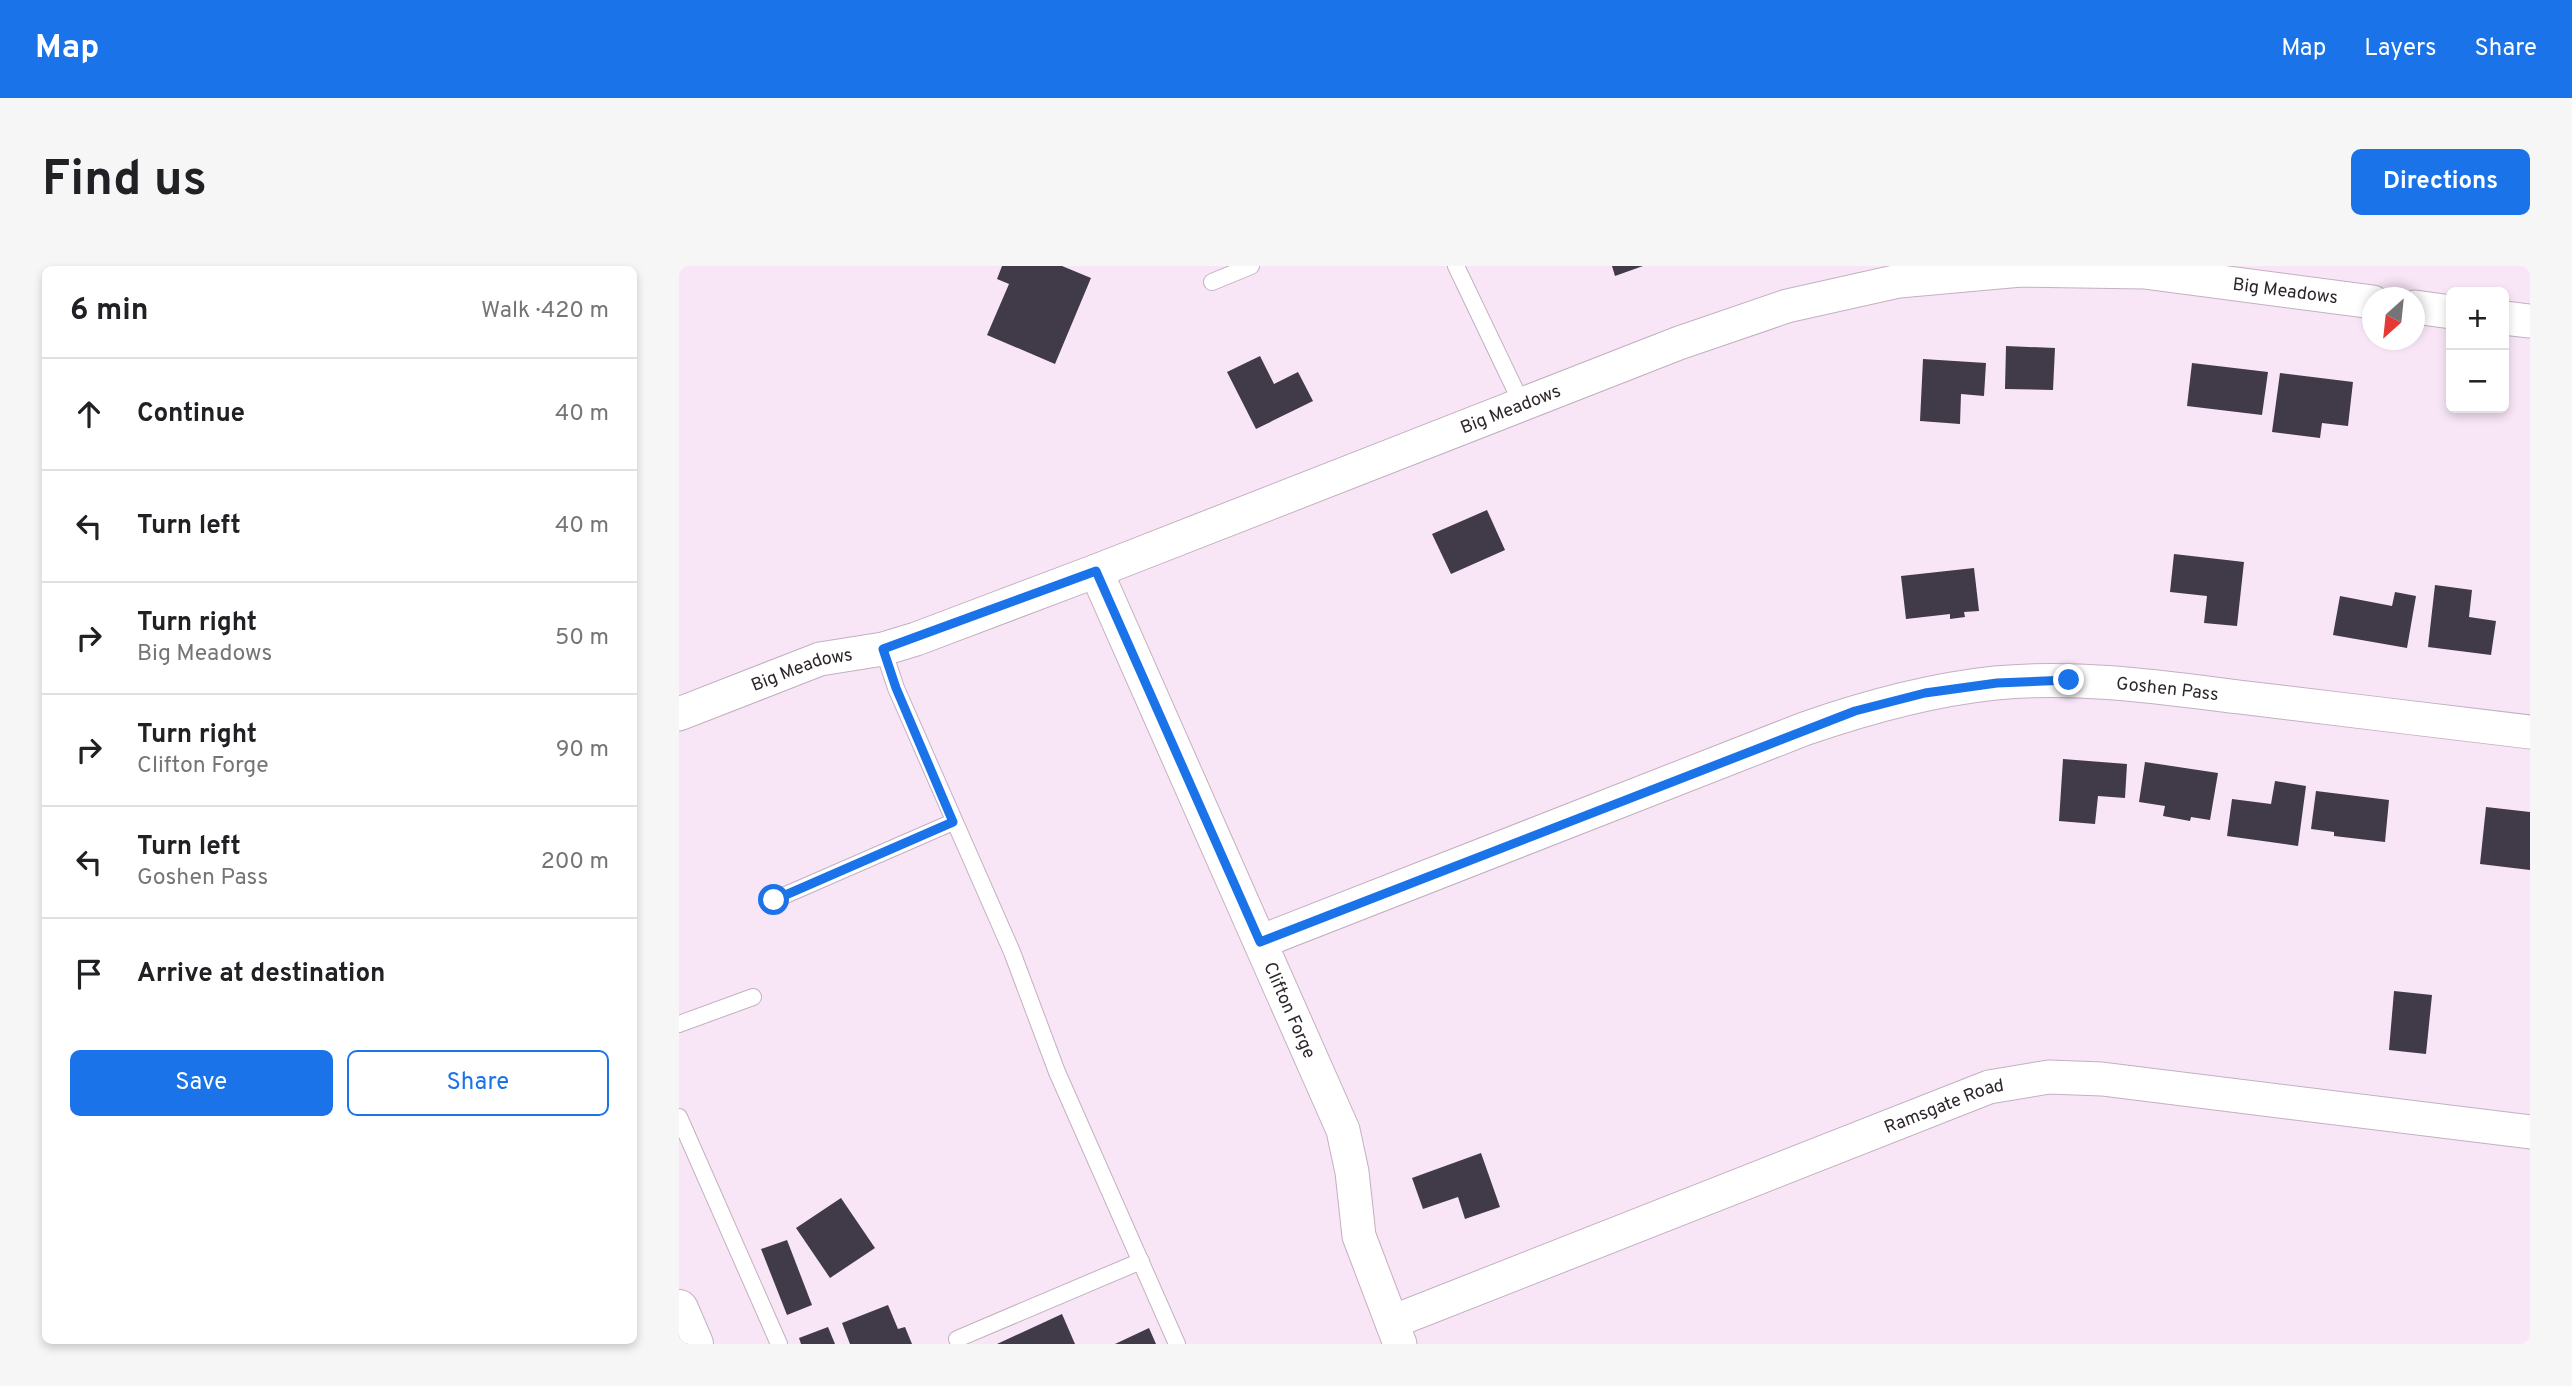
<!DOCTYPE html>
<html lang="en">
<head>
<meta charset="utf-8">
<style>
	body { margin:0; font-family:Overpass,sans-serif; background:#f6f6f6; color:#202124 }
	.controls { position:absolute; right:21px; top:21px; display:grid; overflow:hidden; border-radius:10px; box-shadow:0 4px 10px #0003 }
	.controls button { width:63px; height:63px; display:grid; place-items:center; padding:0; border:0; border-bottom:2px solid #e0e0e0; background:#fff; color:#202124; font:35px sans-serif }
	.compass { position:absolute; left:1683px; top:21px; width:63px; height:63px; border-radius:50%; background:#fff; box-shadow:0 4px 10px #0003; rotate:207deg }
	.stop { position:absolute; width:21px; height:21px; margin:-16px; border:5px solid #1a73e8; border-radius:50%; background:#fff }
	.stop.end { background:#1a73e8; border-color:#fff; box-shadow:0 2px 7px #0008 }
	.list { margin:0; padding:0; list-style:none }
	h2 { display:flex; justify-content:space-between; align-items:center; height:91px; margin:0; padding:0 28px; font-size:30px }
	h2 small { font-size:23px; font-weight:400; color:#757577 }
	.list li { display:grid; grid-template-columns:46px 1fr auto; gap:21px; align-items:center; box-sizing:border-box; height:112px; padding:0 28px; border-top:2px solid #e0e0e0 }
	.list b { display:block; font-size:26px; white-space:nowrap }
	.list p { margin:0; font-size:23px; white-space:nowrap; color:#757577 }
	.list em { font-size:23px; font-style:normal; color:#757577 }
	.actions { display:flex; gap:14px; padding:21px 28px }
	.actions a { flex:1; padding:16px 0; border:2px solid #1a73e8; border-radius:10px; text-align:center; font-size:24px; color:#1a73e8 }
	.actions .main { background:#1a73e8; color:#fff }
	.icon { flex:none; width:38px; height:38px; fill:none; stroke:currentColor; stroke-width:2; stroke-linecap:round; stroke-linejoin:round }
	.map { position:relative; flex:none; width:1851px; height:1078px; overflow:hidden; border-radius:10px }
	header { display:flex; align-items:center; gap:42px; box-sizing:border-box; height:98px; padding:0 35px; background:#1a73e8; color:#fff }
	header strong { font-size:33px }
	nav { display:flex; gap:38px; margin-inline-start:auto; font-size:24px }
	.intro { display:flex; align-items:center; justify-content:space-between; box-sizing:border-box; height:168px; padding:0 42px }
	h1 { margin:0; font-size:49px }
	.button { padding:18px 32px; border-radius:10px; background:#1a73e8; color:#fff; font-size:24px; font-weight:700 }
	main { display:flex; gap:42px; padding:0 42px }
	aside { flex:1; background:#fff; border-radius:10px; box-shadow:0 4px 10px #0003 }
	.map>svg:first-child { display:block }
</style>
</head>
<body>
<header>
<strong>Map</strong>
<nav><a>Map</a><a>Layers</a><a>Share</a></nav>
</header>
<div class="intro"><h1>Find us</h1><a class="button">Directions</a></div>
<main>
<aside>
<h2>6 min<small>Walk · 420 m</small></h2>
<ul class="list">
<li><svg class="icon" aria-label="ahead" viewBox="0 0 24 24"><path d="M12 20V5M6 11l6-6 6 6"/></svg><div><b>Continue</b></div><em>40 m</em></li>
<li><svg class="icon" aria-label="left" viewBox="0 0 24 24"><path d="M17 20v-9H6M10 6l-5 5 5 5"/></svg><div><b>Turn left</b></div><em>40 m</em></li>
<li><svg class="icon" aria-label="right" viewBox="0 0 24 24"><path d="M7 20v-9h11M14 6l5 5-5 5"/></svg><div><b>Turn right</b><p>Big Meadows</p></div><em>50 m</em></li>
<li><svg class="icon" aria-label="right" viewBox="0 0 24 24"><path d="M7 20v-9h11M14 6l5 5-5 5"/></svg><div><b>Turn right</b><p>Clifton Forge</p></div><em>90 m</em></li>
<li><svg class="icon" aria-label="left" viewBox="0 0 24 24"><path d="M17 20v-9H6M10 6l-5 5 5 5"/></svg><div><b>Turn left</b><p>Goshen Pass</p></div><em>200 m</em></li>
<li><svg class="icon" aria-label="arrive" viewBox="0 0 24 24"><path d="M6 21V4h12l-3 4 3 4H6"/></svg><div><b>Arrive at destination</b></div></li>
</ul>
<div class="actions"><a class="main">Save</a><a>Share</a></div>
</aside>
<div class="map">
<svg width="1851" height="1078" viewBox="0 0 1851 1078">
	<rect width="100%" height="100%" fill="#f8e6f6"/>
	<g fill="#413a49">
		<path d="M323,0H383L412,12L376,98L308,69L330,18L318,13Z"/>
		<path d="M933,0H964L936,10Z"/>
		<path d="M1327,80L1376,82L1374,124L1326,123Z"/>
		<path d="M581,90L595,118L619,106L634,135L577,163L548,106Z"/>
		<path d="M1244,93L1307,97L1305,130L1282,128L1281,158L1241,155Z"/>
		<path d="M1513,97L1589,106L1583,149L1508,140Z"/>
		<path d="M1601,107L1674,116L1669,160L1643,157L1641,172L1593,166Z"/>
		<path d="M808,244L826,284L772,308L753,268Z"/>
		<path d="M1495,288L1565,296L1558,360L1525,357L1528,330L1491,326Z"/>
		<path d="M1295,302L1300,345L1285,346L1286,351L1271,353V348L1227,353L1222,310Z"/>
		<path d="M1756,319L1793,324L1790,351L1817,355L1812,389L1749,381Z"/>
		<path d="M1716,326L1737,330L1728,382L1654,369L1661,330L1713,340Z"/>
		<path d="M1384,493L1448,498L1446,532L1419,530L1416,558L1380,555Z"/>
		<path d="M1466,496L1539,507L1531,554L1512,551L1511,555L1484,550L1486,540L1460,536Z"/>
		<path d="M1596,515L1627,520L1619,580L1548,570L1553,533L1592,538Z"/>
		<path d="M1637,525L1710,534L1706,576L1655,570V566L1632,563Z"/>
		<path d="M1807,541L1851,546V604L1801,598Z"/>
		<path d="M1715,725L1753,729L1747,788L1710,784Z"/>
		<path d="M802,887L821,941L786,953L779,931L744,943L733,912Z"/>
		<path d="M162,932L196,982L151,1012L117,962Z"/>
		<path d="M108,974L133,1039L108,1049L82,983Z"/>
		<path d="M209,1039L219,1063L226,1061L233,1078H171L163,1057Z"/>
		<path d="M383,1048L396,1078H318Z"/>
		<path d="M149,1061L156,1078H122L120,1072Z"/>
		<path d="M470,1062L477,1078H436Z"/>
	</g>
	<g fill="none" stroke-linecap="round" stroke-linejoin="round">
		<g stroke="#c2b1c0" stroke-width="18">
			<g id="service">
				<path d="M777,0L843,138"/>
				<path d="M533,16L572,0"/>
				<path d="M204,383L217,422L333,686L378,806L498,1078"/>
				<path d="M95,634L274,556"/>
				<path d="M0,758L74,731"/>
				<path d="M0,851L100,1078"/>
				<path d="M278,1073L462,995"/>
			</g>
		</g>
		<g stroke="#c2b1c0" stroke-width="35">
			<g id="minor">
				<path d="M1736,41L1772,46"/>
				<path d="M1825,52L1851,55"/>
				<path id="s1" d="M417,305L664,864L673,906L680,970L721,1078"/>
				<path id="s2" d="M0,448L141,393L204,383L237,373L417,305L1000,77L1108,40L1220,15L1342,4L1465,6L1694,36"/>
				<path id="s3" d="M581,676L1125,463C1188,441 1250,424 1316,417C1398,409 1480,421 1560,431C1657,443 1754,454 1851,466"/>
				<path id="s4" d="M713,1056L1310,821L1370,811L1423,813L1851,866"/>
			</g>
		</g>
		<g stroke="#c2b1c0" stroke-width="40">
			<path id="secondary" d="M0,1043L15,1078"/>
		</g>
		<use href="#service" stroke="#fff" stroke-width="16"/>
		<use href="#minor" stroke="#fff" stroke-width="33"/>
		<use href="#secondary" stroke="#fff" stroke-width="38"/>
	</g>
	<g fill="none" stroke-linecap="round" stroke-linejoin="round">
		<path stroke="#1a73e8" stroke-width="9" d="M95,634L274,556L217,422L204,383L417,305L581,676L1176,445L1246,427L1318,417L1390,414"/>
	</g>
	<g text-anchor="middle" stroke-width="7" stroke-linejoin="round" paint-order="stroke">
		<g font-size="18" fill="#2d262c" stroke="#fef7fd">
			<text dy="6" stroke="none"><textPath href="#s2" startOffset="1685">Big Meadows</textPath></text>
			<text dy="6" stroke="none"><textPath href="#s2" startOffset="887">Big Meadows</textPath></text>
			<text dy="6" stroke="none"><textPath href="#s2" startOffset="131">Big Meadows</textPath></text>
			<text dy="6" stroke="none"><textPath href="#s3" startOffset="954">Goshen Pass</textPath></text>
			<text dy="6" stroke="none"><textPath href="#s1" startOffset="480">Clifton Forge</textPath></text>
			<text dy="6" stroke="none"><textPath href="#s4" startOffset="593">Ramsgate Road</textPath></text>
		</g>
	</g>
</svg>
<div class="controls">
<button>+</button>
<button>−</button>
</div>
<svg class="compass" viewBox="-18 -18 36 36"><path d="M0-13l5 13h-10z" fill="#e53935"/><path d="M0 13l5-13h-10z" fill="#757577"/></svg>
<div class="stop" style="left:95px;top:634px"></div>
<div class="stop end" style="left:1390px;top:414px"></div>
</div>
</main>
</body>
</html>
